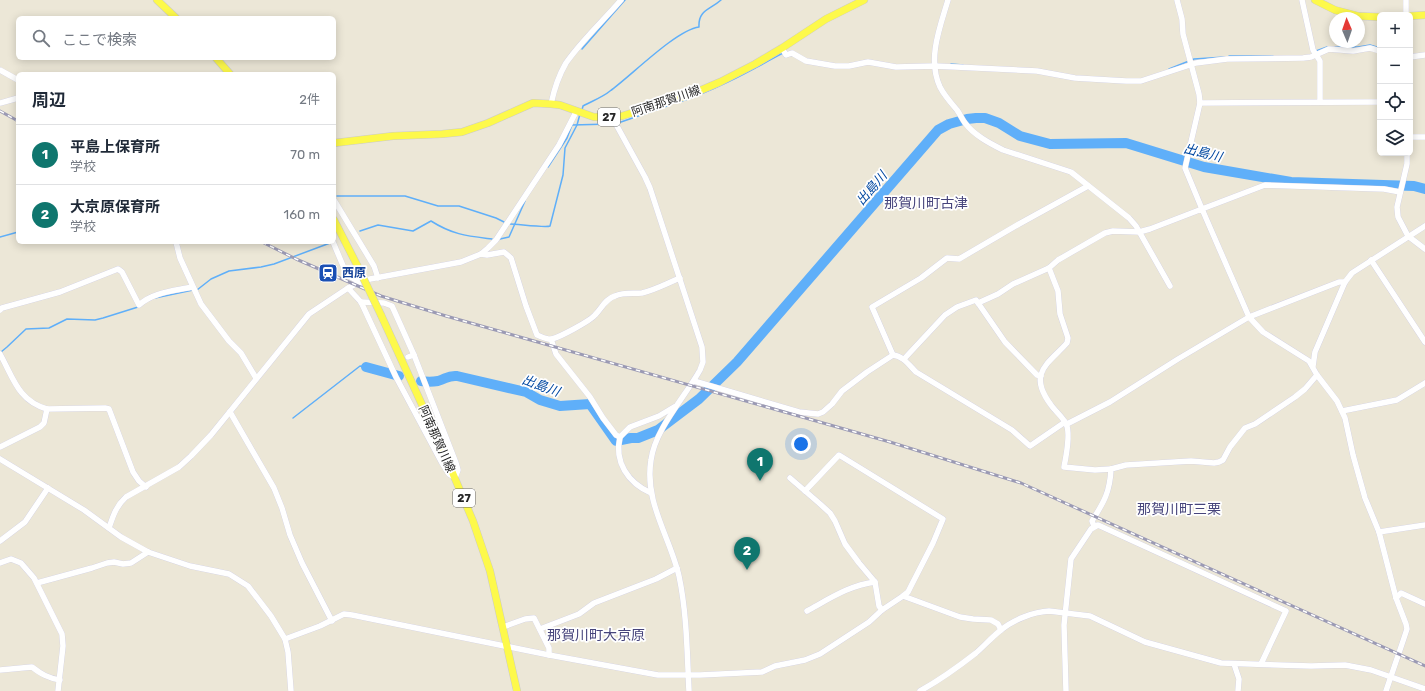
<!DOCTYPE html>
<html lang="ja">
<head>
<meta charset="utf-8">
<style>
	body { margin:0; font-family:Rubik,"Noto Sans JP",sans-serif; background:#f2f2f3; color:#1f2937 }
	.controls { position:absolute; right:12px; top:12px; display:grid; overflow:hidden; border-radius:6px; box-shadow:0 2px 10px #0003 }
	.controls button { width:36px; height:36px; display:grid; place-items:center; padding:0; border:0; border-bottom:1px solid #e0e1e3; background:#fff; color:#1f2937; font:20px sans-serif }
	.compass { position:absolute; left:1329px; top:12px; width:36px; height:36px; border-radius:50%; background:#fff; box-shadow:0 2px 10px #0003; rotate:358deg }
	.you { position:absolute; left:801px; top:444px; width:14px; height:14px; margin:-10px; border:3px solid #fff; border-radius:50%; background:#1a73e8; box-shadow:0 0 0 6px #1a73e833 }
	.badge { display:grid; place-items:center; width:26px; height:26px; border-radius:50%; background:#0f766e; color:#fff; font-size:13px; font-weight:700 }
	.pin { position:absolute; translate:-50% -33px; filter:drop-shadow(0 1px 2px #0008) }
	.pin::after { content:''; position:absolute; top:21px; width:14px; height:12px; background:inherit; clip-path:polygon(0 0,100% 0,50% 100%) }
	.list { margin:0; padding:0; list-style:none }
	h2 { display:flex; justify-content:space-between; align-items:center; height:52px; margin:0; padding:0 16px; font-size:17px }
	h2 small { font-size:13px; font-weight:400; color:#747a83 }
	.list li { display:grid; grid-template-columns:26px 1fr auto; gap:12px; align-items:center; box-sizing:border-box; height:60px; padding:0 16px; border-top:1px solid #e0e1e3 }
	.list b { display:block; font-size:15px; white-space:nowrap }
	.list p { margin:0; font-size:13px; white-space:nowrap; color:#747a83 }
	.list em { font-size:13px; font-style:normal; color:#747a83 }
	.icon { flex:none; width:22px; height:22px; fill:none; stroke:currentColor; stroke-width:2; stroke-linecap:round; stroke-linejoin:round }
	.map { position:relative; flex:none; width:1425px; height:691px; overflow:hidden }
	.search { position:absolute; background:#fff; box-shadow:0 2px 10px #0003; left:16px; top:16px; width:320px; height:44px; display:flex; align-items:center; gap:10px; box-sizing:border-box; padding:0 14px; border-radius:6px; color:#747a83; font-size:15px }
	.panel { position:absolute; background:#fff; box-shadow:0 2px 10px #0003; left:16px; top:72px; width:320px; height:172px; border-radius:6px }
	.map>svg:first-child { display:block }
</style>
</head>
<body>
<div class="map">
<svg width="1425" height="691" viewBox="0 0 1425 691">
	<rect width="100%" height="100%" fill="#ece7d7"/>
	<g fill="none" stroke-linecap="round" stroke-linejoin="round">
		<g stroke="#5faff9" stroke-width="1.5">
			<path d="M1335,47H1358L1370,45L1380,48"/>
			<path d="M582,49L625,0"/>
			<path d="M1316,51L1327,47"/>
			<path d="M1229,56H1273"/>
			<path d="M951,64L963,65"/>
			<path d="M1169,69L1194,59L1225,57"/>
			<path d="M676,103C714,91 748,72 783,53"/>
			<path d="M582,110L583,106C592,101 603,97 610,91C631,76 676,30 699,27C698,10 710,10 721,0"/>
			<path d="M621,122L667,106"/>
			<path d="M548,167L567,138L572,125L610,124"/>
			<path d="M337,196H405L438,206H459L496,218L504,222"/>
			<path d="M510,224C517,224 546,228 550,226L563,175L565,148L577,125L580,114"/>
			<path d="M360,231L378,225L413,231L431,221C453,235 468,236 492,239"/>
			<path d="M0,237L18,232"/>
			<path d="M500,239L509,237L525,201"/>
			<path d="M197,290L211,279L229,271L261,267L274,264L330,243"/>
			<path d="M155,298L193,290"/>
			<path d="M1,352L7,347L26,329L49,328L67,319L95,320L103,318L138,307"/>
			<path d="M293,418L360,366L366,367"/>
		</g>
		<g stroke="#5faff9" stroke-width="10">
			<path d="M366,367L399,376"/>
			<path d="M421,381C427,382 432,382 438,381C446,379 448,375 457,376L526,392L540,400L560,406L590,404L616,441L631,438H638L658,430L699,399L737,362L938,130L949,124L967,119L976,118H985L999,123L1020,136L1050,144L1126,143L1204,167L1291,182L1414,186L1425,189"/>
		</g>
		<g stroke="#cdcce2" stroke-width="6">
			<g id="minor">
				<path d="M948,0C940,27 927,59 940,87C944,95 951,103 957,110C960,114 962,119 965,123C974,135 989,143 1003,150L1071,172L1129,218L1136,226L1170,286"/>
				<path d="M1177,0L1182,19L1183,34L1199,94L1200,103L1185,168L1202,209L1265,185L1384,189L1400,192"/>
				<path d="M1302,0L1313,50L1320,61V102"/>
				<path d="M1406,0V15"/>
				<path d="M782,48L786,55L792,53L806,61L835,66H849L868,62L896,67L935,66L1037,71L1075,78L1126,81H1141L1196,63L1227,59L1303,58L1311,57L1329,49L1353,51L1370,48L1380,51"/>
				<path d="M1410,57L1425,55"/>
				<path d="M0,70L18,80"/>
				<path d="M0,103L18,98"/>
				<path d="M1200,103L1380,102"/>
				<path d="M551,104C554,90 559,75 566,63C582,40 603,21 621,0"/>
				<path d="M612,117L645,177L650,188L702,347L703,362L700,370C685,397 655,429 651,460C644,502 670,537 679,576C687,614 687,653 689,691"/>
				<path d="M1410,137H1425"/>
				<path d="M1407,153V164L1397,207L1398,217L1408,236L1425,249"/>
				<path d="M334,200L374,266L378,278"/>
				<path d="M176,242L180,258L201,304L229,341L241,353L256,378"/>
				<path d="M333,242L347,275L360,282"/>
				<path d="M481,254L487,255L504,252L511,258L526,306L537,335C542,337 547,340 552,339C560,337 590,321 595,315C602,308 605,299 615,296C624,292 633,294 642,293C655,290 668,283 680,278"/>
				<path d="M1371,260L1425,342"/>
				<path d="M1049,268L1058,291L1060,314L1068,338L1067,343C1048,364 1027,373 1051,405C1055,411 1063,417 1066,424C1071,433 1066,457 1064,467L1095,470L1111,469"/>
				<path d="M348,288L360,282L370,279L461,262L481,254L488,248L496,240L559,145L576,112"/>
				<path d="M361,302L384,303L392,306L414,355L408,357"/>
				<path d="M978,303L998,294L1013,284L1049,268L1058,260L1105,233L1113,231L1139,232L1150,229L1202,209L1249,317L1263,332L1309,361L1317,375L1337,401L1345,418L1353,455L1365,498L1379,532L1396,598L1406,624L1407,629L1403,641L1386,691"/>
				<path d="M0,310L2,308L60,292L118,269L122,272L139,305C153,292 174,291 192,287"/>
				<path d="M551,339L556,354L590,397L603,418L616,435L620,437"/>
				<path d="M0,354C13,377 18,401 47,409"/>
				<path d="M893,355L872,307L921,278L947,258L959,259L1019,224L1088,186"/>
				<path d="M904,359L945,315L957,307L976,300L1005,342L1037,375L1041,376"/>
				<path d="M1313,366L1315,352L1345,282L1352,273L1425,226"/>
				<path d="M694,381L799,412L818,414L823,412L832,404L842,391L867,372L893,355C903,356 909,365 916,372L1012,430L1030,446L1065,422"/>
				<path d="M1342,411L1397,400L1425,383"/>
				<path d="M230,412L274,488L282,508L290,535L302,563L332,621"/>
				<path d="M1067,424L1110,402L1178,359L1249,317L1339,282H1345"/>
				<path d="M0,447L40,427L44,423L47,409L105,408L109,409L133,472L139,481L146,487"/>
				<path d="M0,459L84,510L121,537L148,552L190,566L229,574L248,586L271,616L285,639L288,652L291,691"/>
				<path d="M790,478L819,503L830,513L835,521L845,544L859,563L875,582L879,606L882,610"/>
				<path d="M651,493C628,483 614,462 620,437L630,427L659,416L674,407"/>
				<path d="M1094,526L1092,521C1104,502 1110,492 1111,469L1126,465L1191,461L1214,463L1219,462L1223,460L1230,447L1245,428L1255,424L1295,397L1305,389L1317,375"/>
				<path d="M109,528C113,516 116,506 126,497L179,467L191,456L211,435L309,314L348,288L361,302L396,377L442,463L449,474L455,478L458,470L456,463L414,355"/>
				<path d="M1379,532L1425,525"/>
				<path d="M0,541L25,522L48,488"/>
				<path d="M0,563L11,559L21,563L34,578L62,634L63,646L58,691"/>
				<path d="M37,583L92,568L107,563L114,562L123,564L131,563L148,552"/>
				<path d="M903,596L960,617L973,619L991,620L998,624L1001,630"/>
				<path d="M1396,598L1401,593L1425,604"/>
				<path d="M807,611C829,599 850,585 875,582"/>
				<path d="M503,627L525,619L534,618L549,648V655"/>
				<path d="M540,629L579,614L594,603L656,579L677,568"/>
				<path d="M285,639L320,626L344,614L352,615L549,655L658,675H700L762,672L775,666L805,660L820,654L869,622L882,610L903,596L908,592L911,586L933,543L943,519L839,455L805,491"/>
				<path d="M1234,664L1239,679L1238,691"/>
				<path d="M0,670L32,667C41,674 48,678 60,680"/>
				<path d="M920,691C940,680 958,667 976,653C984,646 992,637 1001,630C1013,620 1033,612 1049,611L1090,616L1145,642L1221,663L1311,666L1345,665L1371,670L1425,689"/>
				<path d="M1066,691L1064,625L1071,559L1091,529L1098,525L1286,611L1261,664"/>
			</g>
		</g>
		<g stroke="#cbcbcb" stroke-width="8">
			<g id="major">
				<path d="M157,0L176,18"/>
				<path d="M1315,0L1335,10L1358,16L1380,17"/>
				<path d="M1410,16L1425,15"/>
				<path d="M216,58L230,74"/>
				<path d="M334,143L393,136L442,134L462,132L488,123L533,103L551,104L560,105L594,117L622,116L692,94L720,82L755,64L782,48L826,19L864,0"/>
				<path d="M334,220L357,265"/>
				<path d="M381,315L445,455L473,521L490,571L517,691"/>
			</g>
		</g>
		<use href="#minor" stroke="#fff" stroke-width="5.5"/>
		<use href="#major" stroke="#fdf94b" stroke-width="7"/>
		<g stroke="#9b9ab4" stroke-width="3">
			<g id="rail">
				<path d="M0,111L18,121"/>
				<path d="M262,242L296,259L381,296L446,316L890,442L1021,483L1425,666"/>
			</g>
		</g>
		<use href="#rail" stroke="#fff" stroke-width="1.5" stroke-dasharray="4.5" stroke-linecap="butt"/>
		<g stroke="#cbcbcb" stroke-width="8" stroke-linecap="butt">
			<path id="major-bridge" d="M357,265L381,315"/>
		</g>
		<use href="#major-bridge" stroke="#fdf94b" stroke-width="7"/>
	</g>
	<defs>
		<g id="station-square" transform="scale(1)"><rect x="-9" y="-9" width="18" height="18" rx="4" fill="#1a4fb4" stroke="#fff"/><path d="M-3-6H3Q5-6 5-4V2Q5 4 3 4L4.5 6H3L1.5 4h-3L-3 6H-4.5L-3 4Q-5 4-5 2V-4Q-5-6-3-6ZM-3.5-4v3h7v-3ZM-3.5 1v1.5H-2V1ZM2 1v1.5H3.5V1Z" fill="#fff"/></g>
	</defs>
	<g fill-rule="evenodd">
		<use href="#station-square" x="328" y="273"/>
	</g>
	<g text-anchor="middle" stroke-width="3.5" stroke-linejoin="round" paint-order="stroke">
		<g fill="#fff" stroke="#686868" stroke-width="1">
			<rect x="598" y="108" width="22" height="18" rx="3"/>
			<rect x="453" y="489" width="22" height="18" rx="3"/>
		</g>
		<g font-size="11" font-weight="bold" fill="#272727">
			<text x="609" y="121">27</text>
			<text x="464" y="502">27</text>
		</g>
		<g font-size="12" fill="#272727" stroke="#fff">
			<text transform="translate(666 101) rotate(-19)" y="4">阿南那賀川線</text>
			<text transform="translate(437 439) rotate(66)" y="4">阿南那賀川線</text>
		</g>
		<g font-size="12" font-weight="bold" fill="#164399" stroke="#fff" text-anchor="start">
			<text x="342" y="277">西原</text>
		</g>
		<g font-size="13" font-style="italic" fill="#0148a1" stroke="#fff">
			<text transform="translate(1203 152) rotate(14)" y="5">出島川</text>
			<text transform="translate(871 188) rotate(-49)" y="5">出島川</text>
			<text transform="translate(541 385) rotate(20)" y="5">出島川</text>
		</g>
		<g font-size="14" fill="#46447b" stroke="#fff">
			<text x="926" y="208">那賀川町古津</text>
			<text x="1179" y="514">那賀川町三栗</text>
			<text x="596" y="640">那賀川町大京原</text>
		</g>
	</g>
</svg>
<div class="controls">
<button>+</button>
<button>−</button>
<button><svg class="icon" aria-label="locate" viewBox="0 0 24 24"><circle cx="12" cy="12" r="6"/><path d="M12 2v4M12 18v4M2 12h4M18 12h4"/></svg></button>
<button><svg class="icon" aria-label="layers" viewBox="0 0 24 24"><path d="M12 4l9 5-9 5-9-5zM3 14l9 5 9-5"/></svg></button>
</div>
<svg class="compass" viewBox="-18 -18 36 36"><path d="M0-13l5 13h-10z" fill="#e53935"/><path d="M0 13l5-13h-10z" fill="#747a83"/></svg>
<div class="you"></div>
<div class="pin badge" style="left:760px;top:481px">1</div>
<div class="pin badge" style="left:747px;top:570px">2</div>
<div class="search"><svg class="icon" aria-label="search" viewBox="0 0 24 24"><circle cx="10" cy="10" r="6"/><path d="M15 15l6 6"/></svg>ここで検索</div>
<section class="panel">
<h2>周辺<small>2件</small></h2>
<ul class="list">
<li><span class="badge">1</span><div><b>平島上保育所</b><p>学校</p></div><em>70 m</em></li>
<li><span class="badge">2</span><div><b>大京原保育所</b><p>学校</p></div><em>160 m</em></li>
</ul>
</section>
</div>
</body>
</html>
